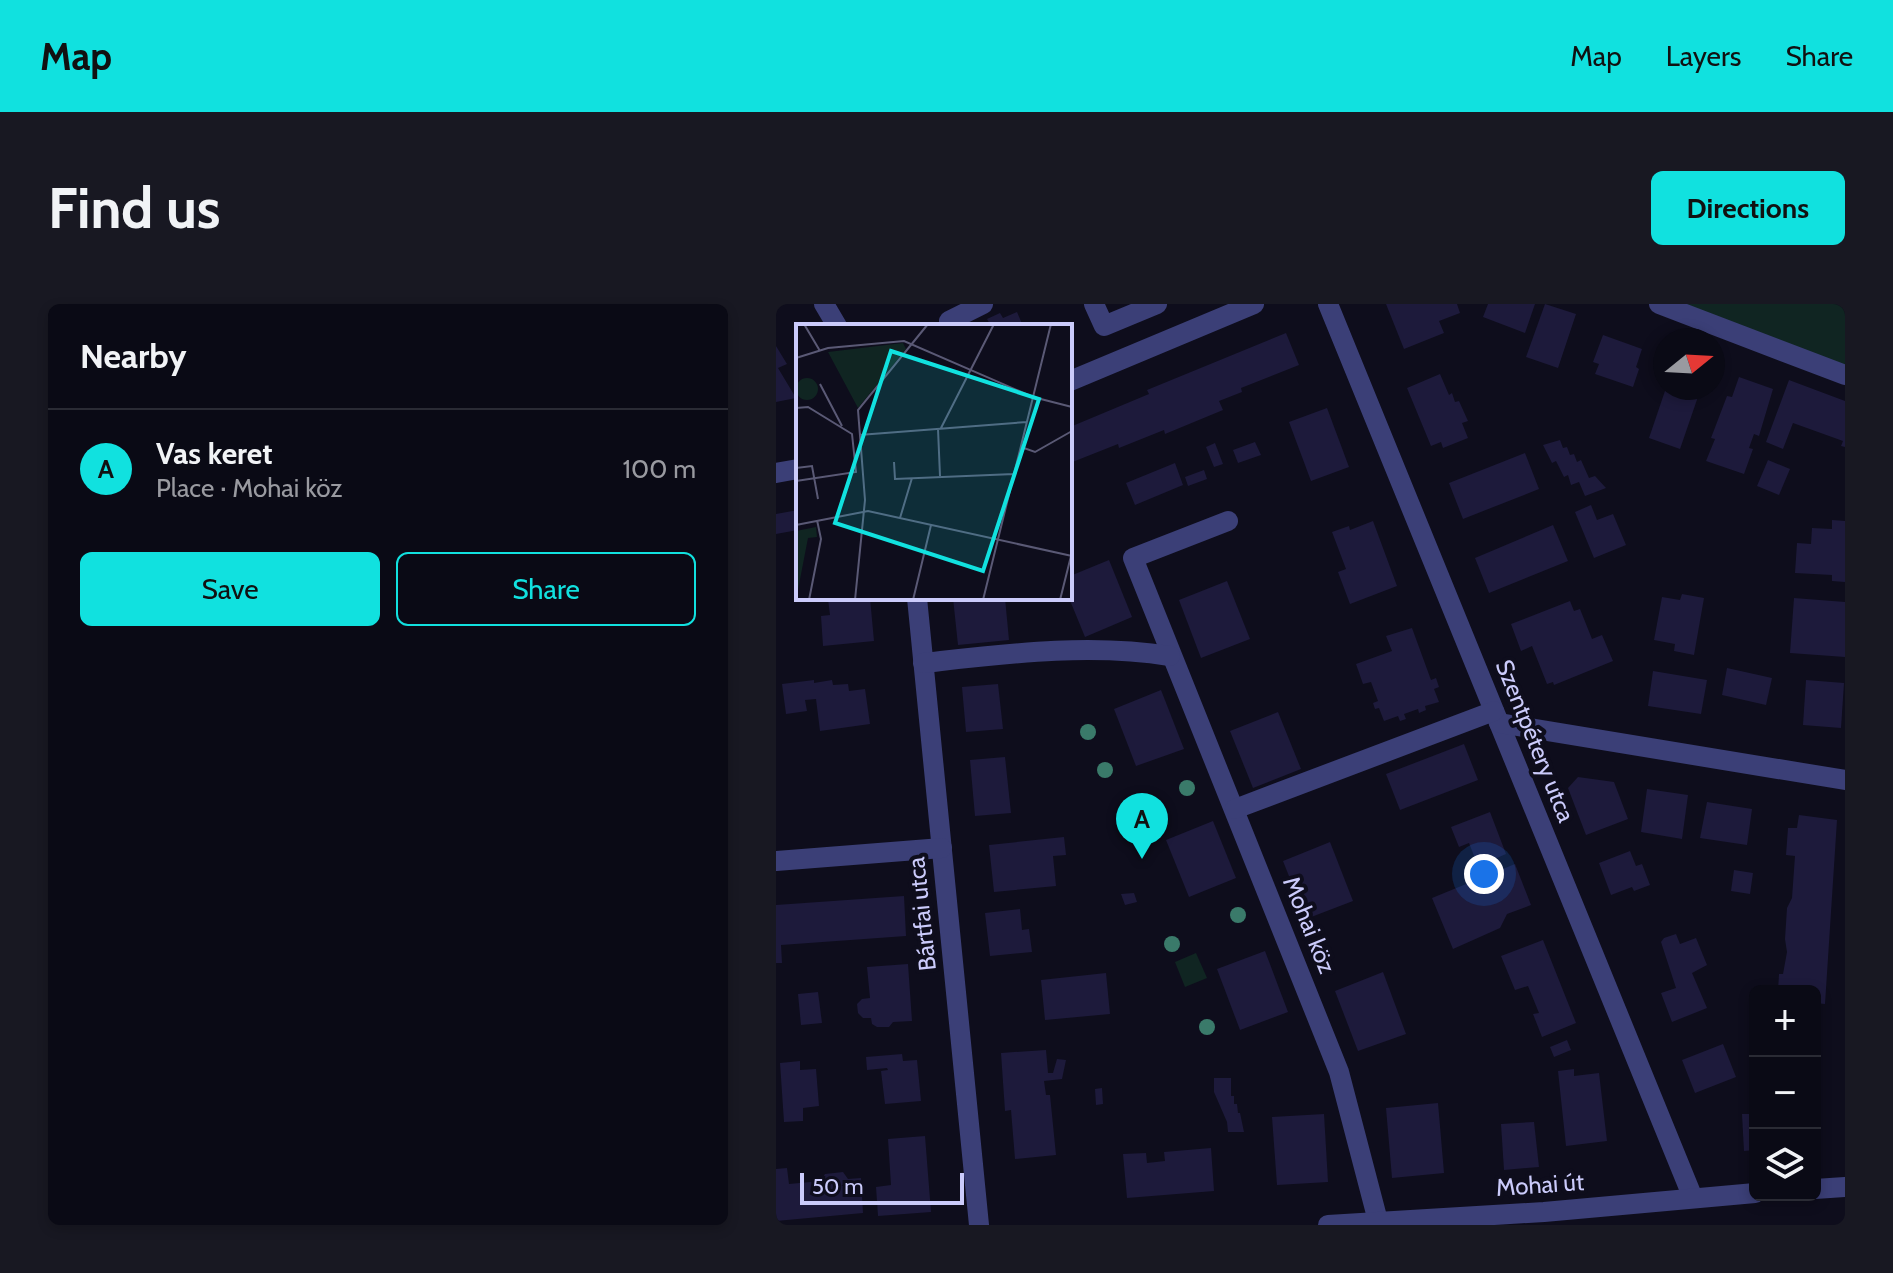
<!DOCTYPE html>
<html lang="en">
<head>
<meta charset="utf-8">
<style>
	body { margin:0; font-family:Cabin,sans-serif; background:#181822; color:#f1f3f6 }
	.controls { position:absolute; right:24px; bottom:24px; display:grid; overflow:hidden; border-radius:12px; box-shadow:0 4px 12px #0003 }
	.controls button { width:72px; height:72px; display:grid; place-items:center; padding:0; border:0; border-bottom:2px solid #2a2b34; background:#0a0a15; color:#f1f3f6; font:40px sans-serif }
	.compass { position:absolute; left:877px; top:24px; width:72px; height:72px; border-radius:50%; background:#0a0a15; box-shadow:0 4px 12px #0003; rotate:72deg }
	.scale { position:absolute; left:24px; bottom:20px; width:164px; box-sizing:border-box; padding-left:8px; border:4px solid #cbcbfb; border-top:0; font-size:22px; line-height:28px; white-space:nowrap; color:#cbcbfb; -webkit-text-stroke:6px #0e0d1c; paint-order:stroke }
	.you { position:absolute; left:708px; top:570px; width:28px; height:28px; margin:-20px; border:6px solid #fff; border-radius:50%; background:#1a73e8; box-shadow:0 0 0 12px #1a73e833 }
	.badge { display:grid; place-items:center; width:52px; height:52px; border-radius:50%; background:#11e1df; color:#111; font-size:26px; font-weight:700 }
	.pin { position:absolute; translate:-50% -66px; filter:drop-shadow(0 2px 4px #0008) }
	.pin::after { content:''; position:absolute; top:42px; width:28px; height:24px; background:inherit; clip-path:polygon(0 0,100% 0,50% 100%) }
	.list { margin:0; padding:0; list-style:none }
	h2 { display:flex; justify-content:space-between; align-items:center; height:104px; margin:0; padding:0 32px; font-size:34px }
	h2 small { font-size:26px; font-weight:400; color:#999aa0 }
	.list li { display:grid; grid-template-columns:52px 1fr auto; gap:24px; align-items:center; box-sizing:border-box; height:120px; padding:0 32px; border-top:2px solid #2a2b34 }
	.list b { display:block; font-size:30px; white-space:nowrap }
	.list p { margin:0; font-size:26px; white-space:nowrap; color:#999aa0 }
	.list em { font-size:26px; font-style:normal; color:#999aa0 }
	.actions { display:flex; gap:16px; padding:24px 32px }
	.actions a { flex:1; padding:18px 0; border:2px solid #11e1df; border-radius:12px; text-align:center; font-size:28px; color:#11e1df }
	.actions .main { background:#11e1df; color:#111 }
	.icon { flex:none; width:44px; height:44px; fill:none; stroke:currentColor; stroke-width:2; stroke-linecap:round; stroke-linejoin:round }
	.map { position:relative; flex:none; width:1069px; height:921px; overflow:hidden; border-radius:12px }
	header { display:flex; align-items:center; gap:48px; box-sizing:border-box; height:112px; padding:0 40px; background:#11e1df; color:#111 }
	header strong { font-size:38px }
	nav { display:flex; gap:44px; margin-inline-start:auto; font-size:28px }
	.intro { display:flex; align-items:center; justify-content:space-between; box-sizing:border-box; height:192px; padding:0 48px }
	h1 { margin:0; font-size:56px }
	.button { padding:20px 36px; border-radius:12px; background:#11e1df; color:#111; font-size:28px; font-weight:700 }
	main { display:flex; gap:48px; padding:0 48px }
	aside { flex:1; background:#0a0a15; border-radius:12px; box-shadow:0 4px 12px #0003 }
	.map>svg:first-child { display:block }
</style>
</head>
<body>
<header>
<strong>Map</strong>
<nav><a>Map</a><a>Layers</a><a>Share</a></nav>
</header>
<div class="intro"><h1>Find us</h1><a class="button">Directions</a></div>
<main>
<aside>
<h2>Nearby<small></small></h2>
<ul class="list">
<li><span class="badge">A</span><div><b>Vas keret</b><p>Place · Mohai köz</p></div><em>100 m</em></li>
</ul>
<div class="actions"><a class="main">Save</a><a>Share</a></div>
</aside>
<div class="map">
<svg width="1069" height="921" viewBox="0 0 1069 921">
	<rect width="100%" height="100%" fill="#0e0d1c"/>
	<g fill="#102522">
		<path d="M908,0H1069V63Z"/>
		<path d="M420,649L431,674L409,683L399,658Z"/>
	</g>
	<g fill="#1d1a3b">
		<path d="M610,0H681L684,9L663,17L668,29L628,45Z"/>
		<path d="M712,0H759L749,29L707,13Z"/>
		<path d="M769,0L800,10L782,64L750,53Z"/>
		<path d="M241,8L247,22H215L211,15L224,9L227,14Z"/>
		<path d="M510,29L523,61L465,84L466,88L443,97L447,106L389,130L388,126L343,144L342,140L294,159V123L373,90L371,86Z"/>
		<path d="M827,31L866,45L860,63L863,65L857,83L819,70L823,60L817,58Z"/>
		<path d="M0,42L11,60L2,64L20,94L0,98Z"/>
		<path d="M664,70L673,91L676,89L679,98L683,97L692,117L686,119L692,134L667,144L665,138L655,142L631,84Z"/>
		<path d="M963,73L997,85L983,132L978,130L973,144L977,145L968,170L930,157L939,135L935,134L951,92L956,93Z"/>
		<path d="M1013,76L1069,97V143L1065,142L1067,137L1017,119L1007,145L990,138Z"/>
		<path d="M890,84H925L904,145L873,134Z"/>
		<path d="M551,104L573,163L535,177L513,118Z"/>
		<path d="M784,136L787,144L791,143L794,151L798,150L801,158L805,156L813,174L819,172L830,184L809,192L803,178L795,181L792,171L788,173L780,157L776,159L767,141Z"/>
		<path d="M479,138L485,151L462,159L457,146Z"/>
		<path d="M439,139L447,160L438,163L430,143Z"/>
		<path d="M749,149L763,185L687,215L673,179Z"/>
		<path d="M992,156L1014,165L1003,191L981,182Z"/>
		<path d="M399,159L407,181L359,201L350,179Z"/>
		<path d="M428,166L431,175L412,182L409,173Z"/>
		<path d="M815,201L821,216L837,210L850,241L818,254L799,208Z"/>
		<path d="M22,206V226L0,230V210Z"/>
		<path d="M1056,216L1069,217V278L1056,277V271L1019,269L1021,239L1035,240L1036,224L1056,225Z"/>
		<path d="M597,217L621,282L574,300L562,268L570,265L556,228L573,222L574,226Z"/>
		<path d="M777,221L792,257L713,289L699,254Z"/>
		<path d="M333,256L356,313L309,333L293,294L294,272Z"/>
		<path d="M451,277L474,335L425,354L403,296Z"/>
		<path d="M906,290L928,294L918,351L898,347L899,340L878,336L886,293L904,296Z"/>
		<path d="M94,294L98,337L47,342L45,312L54,311L52,295Z"/>
		<path d="M177,294H229L233,336L182,341Z"/>
		<path d="M1018,294L1069,298V353L1014,349Z"/>
		<path d="M794,297L798,307L804,305L816,335L826,331L837,357L778,381L777,378L771,380L756,342L745,347L735,320Z"/>
		<path d="M636,324L655,376L660,374L663,383L658,385L663,398L649,402L650,406L643,409L642,405L628,410L630,415L624,417L622,412L608,417L603,404L599,405L597,399L602,397L595,378L587,380L580,360L616,347L610,332Z"/>
		<path d="M951,364L996,374L990,401L946,391Z"/>
		<path d="M877,367L931,376L925,410L872,402Z"/>
		<path d="M38,376V379L56,376L57,381L72,380L73,387L89,385L94,420L44,427L40,395L29,396L31,407L10,410L6,380Z"/>
		<path d="M1030,376L1068,379L1065,424L1027,421Z"/>
		<path d="M222,380L227,425L190,428L186,383Z"/>
		<path d="M385,386L408,445L360,462L338,405Z"/>
		<path d="M502,408L525,465L477,484L454,427Z"/>
		<path d="M688,440L702,476L624,506L610,470Z"/>
		<path d="M229,453L235,509L199,512L194,456Z"/>
		<path d="M802,473L838,478L852,515L810,531L792,484Z"/>
		<path d="M871,485L912,491L906,535L865,528Z"/>
		<path d="M931,498L976,505L971,541L924,534Z"/>
		<path d="M714,508L730,550L702,562L693,539L683,543L675,523Z"/>
		<path d="M1023,511L1061,516L1049,700L1039,699V687H1002L1003,670H1007L1011,648L1009,635L1011,604L1016,594L1019,552L1010,551L1012,524H1021Z"/>
		<path d="M437,517L460,574L413,593L390,536Z"/>
		<path d="M288,533L290,551L277,552L280,582L218,588L213,541Z"/>
		<path d="M554,538L577,597L530,615L507,557Z"/>
		<path d="M854,547L860,562L866,560L874,581L858,587L856,583L835,591L823,559Z"/>
		<path d="M739,560L755,601L731,610L724,624L677,645L656,594Z"/>
		<path d="M958,566L977,569L974,590L955,587Z"/>
		<path d="M358,589L361,598L349,601L345,590Z"/>
		<path d="M128,592L130,632L5,641L6,659H0V601Z"/>
		<path d="M244,605L246,626L253,625L256,648L214,652L209,609Z"/>
		<path d="M900,630L904,640L920,634L931,661L916,669L931,704L896,718L885,689L900,684L885,638L888,634Z"/>
		<path d="M767,636L800,719L766,733L757,710L763,709L752,682L739,686L725,652Z"/>
		<path d="M489,647L512,708L464,726L441,665Z"/>
		<path d="M132,660L136,717L117,718L113,723H101L96,720L95,714H87L82,709L81,700L86,695L94,694L91,663Z"/>
		<path d="M607,668L630,730L582,747L559,687Z"/>
		<path d="M330,669L334,710L269,716L265,676Z"/>
		<path d="M42,688L46,719L25,721L22,690Z"/>
		<path d="M1039,732H1045L1043,769L1039,768Z"/>
		<path d="M791,736L795,746L778,753L774,743Z"/>
		<path d="M947,740L960,773L919,789L906,756Z"/>
		<path d="M270,746L272,769H277L281,755L290,756L286,775L268,777L270,791H274L280,851L239,855L235,806L229,807L225,749Z"/>
		<path d="M126,750L127,757L141,756L145,797L109,800L105,767L112,766L111,764L91,766L90,753Z"/>
		<path d="M24,757V766L40,765L43,802L27,804V817L8,818L4,759Z"/>
		<path d="M798,765V772L823,769L831,837L790,842L782,767Z"/>
		<path d="M438,774H455V792H458V800H461L462,809H464L468,828H452L451,818L438,788Z"/>
		<path d="M326,784L327,800L320,801L319,785Z"/>
		<path d="M662,799L668,869L616,874L610,804Z"/>
		<path d="M548,810L552,878L501,881L496,813Z"/>
		<path d="M966,810H979V846L968,847Z"/>
		<path d="M758,818L763,863L728,866L725,820Z"/>
		<path d="M149,832L155,908L102,912L100,883L115,881L112,835Z"/>
		<path d="M435,844L438,887L351,894L347,850L370,849L371,859L389,857L388,848Z"/>
		<path d="M11,864L13,880L45,877L49,870L67,868L72,875L85,874L87,909L0,917V865Z"/>
	</g>
	<g fill="none" stroke-linecap="round" stroke-linejoin="round">
		<g stroke="#3b3f77" stroke-width="20">
			<path d="M48,0L61,22"/>
			<path d="M318,0L328,22L381,0"/>
			<path d="M552,0L917,894"/>
			<path d="M883,0L1069,71"/>
			<path d="M173,17L207,0"/>
			<path d="M294,77L478,0"/>
			<path d="M0,169L22,165"/>
			<path d="M452,217L357,254L563,768L602,917"/>
			<path d="M141,294L203,921"/>
			<path d="M147,359C229,350 312,339 394,352"/>
			<path d="M723,419L1069,476"/>
			<path d="M459,505L718,407"/>
			<path d="M0,557L166,544"/>
			<path d="M1039,885L1069,883"/>
			<path d="M552,921L768,908L979,889"/>
		</g>
	</g>
	<g fill="#3a7a6a">
		<circle cx="312" cy="428" r="8"/>
		<circle cx="329" cy="466" r="8"/>
		<circle cx="411" cy="484" r="8"/>
		<circle cx="355" cy="511" r="8"/>
		<circle cx="462" cy="611" r="8"/>
		<circle cx="396" cy="640" r="8"/>
		<circle cx="431" cy="723" r="8"/>
	</g>
	<g text-anchor="middle" stroke-width="8" stroke-linejoin="round" paint-order="stroke">
		<g font-size="24" fill="#cbcbfb" stroke="#0e0d1c">
			<text transform="translate(759 437) rotate(68)" y="8">Szentpétery utca</text>
			<text transform="translate(146 610) rotate(-96)" y="8">Bártfai utca</text>
			<text transform="translate(533 621) rotate(68)" y="8">Mohai köz</text>
			<text transform="translate(764 881) rotate(-4)" y="8">Mohai út</text>
		</g>
	</g>
	<g transform="translate(20 20)">
		<rect width="276" height="276" fill="#0e0d1c"/>
		<path d="M107,19L110,25L62,84L32,28ZM0 65a11 11 0 1 1 22 0a11 11 0 1 1-22 0ZM20,203L21,213L12,214L0,276V207Z" fill="#102522"/>
		<path fill="none" stroke="#5a5975" stroke-width="2" d="M8,0L24,27M0,34L32,24L108,17L237,73L276,83M24,60L46,102M0,84L12,83L56,110L60,148L0,157M145,104L198,0M142,105L144,152M63,111L231,98M225,123L239,128L276,107M98,138L99,155L218,150M0,144L16,142L22,175M104,194L116,154M0,201L72,187L276,232M13,276L25,215L21,196M59,276L69,176L62,86L132,0M117,276L135,201M187,276L255,0M264,276L276,228"/>
		<path fill="#11e1df" fill-opacity="0.15" stroke="#11e1df" stroke-width="4" d="M95,27L243,75L187,247L39,199Z"/>
		<rect width="276" height="276" fill="none" stroke="#cbcbfb" stroke-width="4"/>
	</g>
</svg>
<div class="controls">
<button>+</button>
<button>−</button>
<button><svg class="icon" aria-label="layers" viewBox="0 0 24 24"><path d="M12 4l9 5-9 5-9-5zM3 14l9 5 9-5"/></svg></button>
</div>
<svg class="compass" viewBox="-18 -18 36 36"><path d="M0-13l5 13h-10z" fill="#e53935"/><path d="M0 13l5-13h-10z" fill="#999aa0"/></svg>
<div class="scale">50 m</div>
<div class="you"></div>
<div class="pin badge" style="left:366px;top:555px">A</div>
</div>
</main>
</body>
</html>
